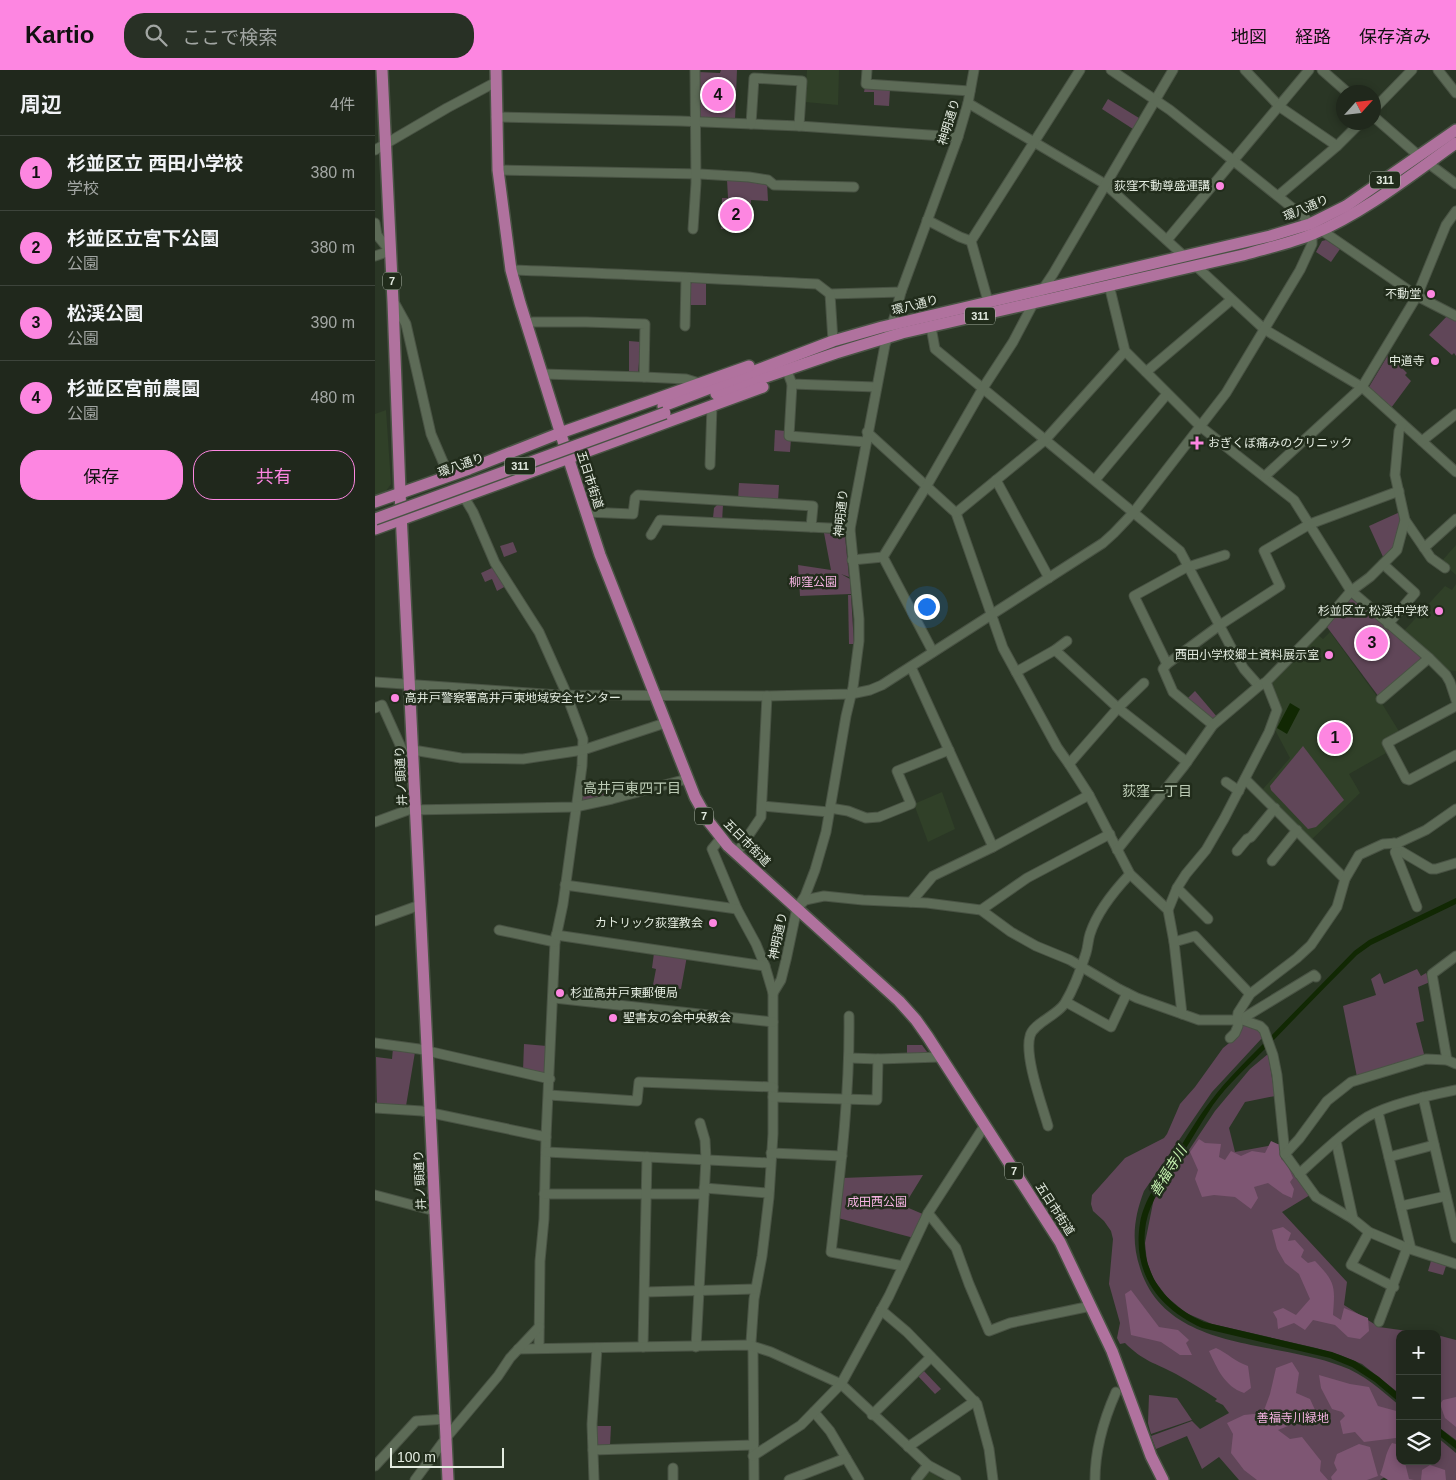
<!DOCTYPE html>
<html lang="ja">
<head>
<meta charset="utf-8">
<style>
	body { margin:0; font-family:Helvetica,"Noto Sans JP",sans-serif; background:#283025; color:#f1f3f6 }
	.controls { position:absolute; right:15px; bottom:15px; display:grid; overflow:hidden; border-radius:10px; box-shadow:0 2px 8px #0003 }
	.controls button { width:45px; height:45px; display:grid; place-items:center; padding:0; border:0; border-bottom:1px solid #3d443b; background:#20281c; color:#f1f3f6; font:25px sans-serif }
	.compass { position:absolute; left:961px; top:15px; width:45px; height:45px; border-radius:50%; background:#20281c; box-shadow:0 2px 8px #0003; rotate:63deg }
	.scale { position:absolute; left:15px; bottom:12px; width:114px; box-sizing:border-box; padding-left:5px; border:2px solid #e3ebe0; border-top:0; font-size:14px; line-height:18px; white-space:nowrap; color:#e3ebe0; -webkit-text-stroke:4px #212c1b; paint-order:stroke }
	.you { position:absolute; left:551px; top:536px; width:18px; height:18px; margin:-12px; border:4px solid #fff; border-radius:50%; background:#1a73e8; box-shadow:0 0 0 8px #1a73e833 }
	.badge { display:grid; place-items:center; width:32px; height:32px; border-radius:50%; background:#fd86e1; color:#111; font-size:16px; font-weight:700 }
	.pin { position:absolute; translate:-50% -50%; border:2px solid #fff; box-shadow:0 1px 5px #0006 }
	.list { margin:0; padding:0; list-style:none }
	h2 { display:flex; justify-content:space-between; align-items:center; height:65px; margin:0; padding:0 20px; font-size:21px }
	h2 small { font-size:16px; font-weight:400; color:#a2a6a3 }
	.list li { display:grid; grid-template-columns:32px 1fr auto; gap:15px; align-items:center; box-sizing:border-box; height:75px; padding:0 20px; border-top:1px solid #3d443b }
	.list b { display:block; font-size:19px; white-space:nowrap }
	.list p { margin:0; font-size:16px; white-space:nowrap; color:#a2a6a3 }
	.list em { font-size:16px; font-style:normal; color:#a2a6a3 }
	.actions { display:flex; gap:10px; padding:15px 20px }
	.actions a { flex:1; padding:11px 0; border:1px solid #fd86e1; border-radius:20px; text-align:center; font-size:18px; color:#fd86e1 }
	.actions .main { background:#fd86e1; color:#111 }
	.icon { flex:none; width:28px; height:28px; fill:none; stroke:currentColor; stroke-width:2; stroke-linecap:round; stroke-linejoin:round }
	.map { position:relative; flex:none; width:1081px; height:1410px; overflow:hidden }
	header { display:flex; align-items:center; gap:30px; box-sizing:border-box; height:70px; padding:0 25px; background:#fd86e1; color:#111 }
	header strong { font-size:24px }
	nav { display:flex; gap:28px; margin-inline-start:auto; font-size:18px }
	.search { width:350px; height:45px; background:#283025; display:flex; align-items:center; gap:12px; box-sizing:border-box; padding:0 18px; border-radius:20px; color:#a2a6a3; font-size:19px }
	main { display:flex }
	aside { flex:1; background:#20281c }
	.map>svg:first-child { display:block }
</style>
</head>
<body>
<header>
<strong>Kartio</strong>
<div class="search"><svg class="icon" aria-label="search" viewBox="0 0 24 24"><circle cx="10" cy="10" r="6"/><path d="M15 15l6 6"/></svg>ここで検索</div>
<nav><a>地図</a><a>経路</a><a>保存済み</a></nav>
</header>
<main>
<aside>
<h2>周辺<small>4件</small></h2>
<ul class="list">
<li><span class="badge">1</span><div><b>杉並区立 西田小学校</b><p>学校</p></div><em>380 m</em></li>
<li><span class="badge">2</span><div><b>杉並区立宮下公園</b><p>公園</p></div><em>380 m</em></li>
<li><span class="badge">3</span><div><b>松渓公園</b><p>公園</p></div><em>390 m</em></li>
<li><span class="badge">4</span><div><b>杉並区宮前農園</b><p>公園</p></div><em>480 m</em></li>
</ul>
<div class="actions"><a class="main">保存</a><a>共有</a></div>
</aside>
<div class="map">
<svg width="1081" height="1410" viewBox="0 0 1081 1410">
	<rect width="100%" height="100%" fill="#2a3625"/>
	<g fill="#304028">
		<path d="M432,0H464L463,35L430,32Z"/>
		<path d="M11,340L16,414L11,421L0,425V344Z"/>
		<path d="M1081,475V505L1066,492Z"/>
		<path d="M1081,514V601L1071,600L1028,562L1070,516L1077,520Z"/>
		<path d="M955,562L1006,632L1025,663L1008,673L1012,681L1011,683L974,704L985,723L935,771L888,719L915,688L899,658L903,641L893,614L943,565L948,569Z"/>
		<path d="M567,722L580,759L553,772L539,734Z"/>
		<path d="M551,1401H554L568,1410H544Z"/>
	</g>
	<g fill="#604658">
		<path d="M346,0H362L360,50L325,48L324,2L345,3Z"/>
		<path d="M490,17L515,19L514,36L499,35V22H489Z"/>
		<path d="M733,29L764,48L758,59L727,39Z"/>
		<path d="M352,110L392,112L393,131L376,130L375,159H346L347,128H353Z"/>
		<path d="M951,170L965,179L956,192L941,182L947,171Z"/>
		<path d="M318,212L331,213V235H313L314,215Z"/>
		<path d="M1073,245L1081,249V286L1079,283L1077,285L1054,265Z"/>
		<path d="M254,271L266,272L263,303H254Z"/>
		<path d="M1013,285L1026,295L1025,296L1032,303L1030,305L1036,311L1016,338L994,317Z"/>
		<path d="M400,360L411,361L416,369L415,382L399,381Z"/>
		<path d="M364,413L404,415L403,431L363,430Z"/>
		<path d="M342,435H348L347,452L338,448L339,438Z"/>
		<path d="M1025,442C1028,463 1022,474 1009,489L994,456Z"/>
		<path d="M449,463L462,464L470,466L474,507L466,504L475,509L476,524L425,526L423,495L456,500Z"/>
		<path d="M138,472L142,482L129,487L125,476Z"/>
		<path d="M119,497L131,516L122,521L117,509L110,512L106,503Z"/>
		<path d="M473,525H476L479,574H474Z"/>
		<path d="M976,528L1049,589L1004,627L952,557Z"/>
		<path d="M820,621L843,648L838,654L810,631Z"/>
		<path d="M928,676L969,730L941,757L933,759L896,720L895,716Z"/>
		<path d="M227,712L232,728L204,733L207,716Z"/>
		<path d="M279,883L312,886L306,919L278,915L281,899L277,898Z"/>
		<path d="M1042,899L1046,906L1051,903L1055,912L1043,917L1049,951L1041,953L1050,988L982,1007L968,936L1001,925L996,909L1005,903L1009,914Z"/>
		<path d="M868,954L879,957L887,963V968L837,1022L769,1121C759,1147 756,1171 765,1198C791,1282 899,1270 966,1296C989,1304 1006,1320 1025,1336V1391H1062V1367L1081,1383V1410H1034L1013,1405L1005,1410H864L844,1387L827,1399L812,1366L781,1379L776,1366L817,1351L825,1359L854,1343L848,1335L840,1331L842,1329C829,1320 815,1312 801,1304C780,1293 768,1291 750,1273L745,1274L742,1268L745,1253L734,1214L738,1169L736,1161L729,1151L718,1141L716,1134L717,1125L750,1088L789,1068L792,1064L805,1034L820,1017L848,978L864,965Z"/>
		<path d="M149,974L172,976L170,1004L148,1001Z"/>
		<path d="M532,975H547L555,986H532Z"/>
		<path d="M18,978L40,982L31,1036L2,1035L1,987L17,989Z"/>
		<path d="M893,984L900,1026L870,1032L854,1058L860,1082L904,1074L907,1084L935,1125L907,1142L972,1212L969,1235L1004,1257L1054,1264H1025V1324L987,1294L965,1285L941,1278L837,1254L811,1243L792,1227L779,1210L772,1192L770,1173L779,1128L804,1095L840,1041L875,999Z"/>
		<path d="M548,1105L529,1136L550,1145L539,1168L463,1148L467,1108Z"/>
		<path d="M1056,1191L1071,1196L1068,1205L1053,1201Z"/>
		<path d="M1062,1265L1081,1270V1370L1062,1356Z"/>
		<path d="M547,1299L566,1319L560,1324L542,1305Z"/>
		<path d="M774,1325L802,1328L817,1350L776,1364L773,1353Z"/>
		<path d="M222,1356H236L235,1376H220Z"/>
	</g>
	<g fill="#7e5673">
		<path d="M824,1069L830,1073L846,1074L844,1087L850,1090L856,1081L866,1086L877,1081L890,1083L896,1071L907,1076L906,1089L912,1094L918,1108L915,1112L919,1119L917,1128L908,1124L893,1113L879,1117L883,1128L876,1139L860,1127L839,1125L827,1127L820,1109L823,1100L815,1082Z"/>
		<path d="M908,1157L916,1163L913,1171L920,1170L929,1180L926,1187L933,1193L940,1191C961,1213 960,1216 958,1245L966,1250L969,1238L993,1248L994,1261L985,1269L973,1267L960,1255L938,1250L930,1260L919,1253L903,1259L902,1249L898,1242L908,1238L921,1245L935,1229L924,1204L910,1193L902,1179L897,1160Z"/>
		<path d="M756,1220L784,1257L803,1260L814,1270L811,1273L817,1285H805L786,1272L756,1265L750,1224Z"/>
		<path d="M841,1278C854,1284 859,1291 873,1296L876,1318L869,1323C849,1316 842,1298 834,1281Z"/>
		<path d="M917,1292L924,1303L921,1323L935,1329L941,1342L915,1343L913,1356L903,1360L915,1369L927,1367L946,1391L945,1401L953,1410H882L869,1400L856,1383L858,1364L852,1353L869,1345L888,1343L895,1324L901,1298Z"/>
		<path d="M944,1305L975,1314L994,1317L1003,1336L1025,1342V1365L1021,1368L989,1372L980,1362L968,1364L965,1351L970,1346L967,1342L957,1339L946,1318Z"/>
		<path d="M1081,1327V1357L1070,1348L1065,1334L1068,1330Z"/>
		<path d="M1017,1373L1025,1375V1391H1036L1030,1393L1034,1409L1039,1410H1013L1005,1405C1010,1394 1010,1383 1017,1373Z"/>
		<path d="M984,1374L995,1377L1003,1406L992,1410H957L956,1407L962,1400L959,1393L962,1384Z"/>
		<path d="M1055,1395L1070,1400L1071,1410H1046L1047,1400Z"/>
	</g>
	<g fill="#112803">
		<path d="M915,633L925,639L912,664L902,658Z"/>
		<path d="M1081,828V834L996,875L982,885C952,915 922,946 892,977C874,995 853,1014 838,1035C825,1054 814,1074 802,1093C790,1112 775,1131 771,1153C763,1200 788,1234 829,1252L957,1282L980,1291L1004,1307L1025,1325V1333L1000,1312L977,1297L955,1288L827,1258C783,1238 757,1203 765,1153C769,1129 785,1109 798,1089C810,1070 821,1050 835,1032C852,1009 874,988 894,968C922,939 951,910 979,881L994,870Z"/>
		<path d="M1062,1356L1081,1371V1379L1062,1364Z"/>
	</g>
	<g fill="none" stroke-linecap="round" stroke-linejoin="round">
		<g stroke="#495344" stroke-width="11">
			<g id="minor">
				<path d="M492,0L491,14L595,21"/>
				<path d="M870,0L905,37L962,76"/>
				<path d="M947,0L972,22"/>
				<path d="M1063,0L1081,23"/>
				<path d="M593,33L730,114L809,186"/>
				<path d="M998,40L1037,0"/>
				<path d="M998,46L1044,86"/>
				<path d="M121,47L305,51L424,56L583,67"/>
				<path d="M376,54L379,8L427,11L424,56"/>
				<path d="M0,80L72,38L121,12"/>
				<path d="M1053,93L1081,114"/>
				<path d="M123,100L325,104L374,107L393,110L399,115L479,117"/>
				<path d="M903,126L962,76L986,52"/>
				<path d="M552,150L585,167L596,171"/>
				<path d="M0,153L2,165L15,181L0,186"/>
				<path d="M318,159L321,113L320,0"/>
				<path d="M946,160L1042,226L1081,246"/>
				<path d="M792,170L934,0"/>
				<path d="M821,196L889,259L987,317L1081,402"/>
				<path d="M136,200C238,203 340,209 442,214L455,224L526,222"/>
				<path d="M734,215L750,281L826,357L919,430L976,521L1054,588L1071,605L1075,612L1081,630"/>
				<path d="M455,224L458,271"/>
				<path d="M613,231L596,171L705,0"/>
				<path d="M20,234L31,254L56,364L74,406"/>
				<path d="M152,254L158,252H211L270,254L269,307"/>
				<path d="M310,256L311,208"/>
				<path d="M556,257L560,279L805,481L857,579L869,599L884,616"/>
				<path d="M412,301L417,314L501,317"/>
				<path d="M771,302L856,230"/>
				<path d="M168,304L269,307L311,309L324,313"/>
				<path d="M417,314L414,366L491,372"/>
				<path d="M492,362L581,443L628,578L682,677L694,694L714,725L755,804L793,840"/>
				<path d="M1047,371L1081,344"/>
				<path d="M335,395L337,335"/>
				<path d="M890,406L987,317L1042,226L1071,155L1081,141"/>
				<path d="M621,410L674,508"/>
				<path d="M720,410L792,324"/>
				<path d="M89,427L98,442L120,493L164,562L189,618L208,669L207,696L188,834L180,872L171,1067L169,1149L165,1191L164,1278"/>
				<path d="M211,442L258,444L260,428L263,425L438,436L436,457"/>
				<path d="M581,443L670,370L750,281"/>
				<path d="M1030,450L1056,488L1070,498"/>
				<path d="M276,465L285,450L475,459"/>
				<path d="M1049,478L1081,449"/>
				<path d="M477,490L508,487"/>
				<path d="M1008,494L1040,523L1013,554"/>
				<path d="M680,580L743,638L812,692"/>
				<path d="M558,582L508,487L551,417L608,318L638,272L658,234L678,204L798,0"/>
				<path d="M792,594L759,526L810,498L850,485"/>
				<path d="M536,597L618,777"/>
				<path d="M641,602L680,580L692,571"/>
				<path d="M0,612L184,625L392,626L476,624L495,620L507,615L728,473L739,463L758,443L851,323L925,200L937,174V164L935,154L930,148L795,40L736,0"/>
				<path d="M1006,629L1054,588"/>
				<path d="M1081,636L1012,673L1031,709L1034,710L1081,685"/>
				<path d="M0,638L7,635L30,686L38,689"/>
				<path d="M838,655L798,622L788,599L792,594L845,555L905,516L889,481L935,454L1024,421"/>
				<path d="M38,680L86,688L148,689L208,680L290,653"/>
				<path d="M694,694L743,638L769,613"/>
				<path d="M870,709L970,809"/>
				<path d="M851,712L864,721"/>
				<path d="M387,736L454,742"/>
				<path d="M455,738L473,741L491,748L504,747L536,734L522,701L574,680"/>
				<path d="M0,752L33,740L200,737L237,729L312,709"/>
				<path d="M346,768L337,779L362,839L381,874L390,896L398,923V1064L394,1127L387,1186L379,1229L376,1272L378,1281L379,1410"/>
				<path d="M1019,773L1022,779L1056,799H1061L1081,793"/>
				<path d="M1022,779L1020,782L1042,837"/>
				<path d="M742,780L809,696L838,655L884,616L891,612L947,555L976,521L995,507L1022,480L1030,450L1020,405L1024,361L1027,354"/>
				<path d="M862,781L872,769L876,767L900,738"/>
				<path d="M361,784L386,747L392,626"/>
				<path d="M897,791L922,760"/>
				<path d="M190,815L362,839"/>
				<path d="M802,818L833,849"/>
				<path d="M536,832L558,806L618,777L714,725"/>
				<path d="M426,834L430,830L449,826L488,830L552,833L606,840L636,862L661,876L695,890L744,919L762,928L824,950H868L885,956L889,960L898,985L902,1005L910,1084L941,1127L978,1149L994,1162L1032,1178L1081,1194"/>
				<path d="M606,840L652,808L735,764"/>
				<path d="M0,851L45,835"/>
				<path d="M124,860L180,872"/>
				<path d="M181,865L390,896"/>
				<path d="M799,872L820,866L875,924"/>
				<path d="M398,923L406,910L411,890L422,838L430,826L440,800L451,762L471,646L478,617L484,571V549L475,459L510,275L520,245L526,222L583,67L593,33L599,0"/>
				<path d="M179,928L398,952"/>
				<path d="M691,932L736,957L752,923"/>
				<path d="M807,944L799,872L793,840L802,818L811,804L831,780L849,749L894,662L902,640L891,612"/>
				<path d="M474,946C475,1025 465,1104 456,1182L528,1196"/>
				<path d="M868,950L870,947L939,905L941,907"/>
				<path d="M855,968L860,963L863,956L862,950L863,943L875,924L922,888L936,875L962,837L970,809L984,785L1008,774L1023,773L1051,760L1081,739"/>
				<path d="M0,973L44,979L175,1009"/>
				<path d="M475,988L503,989L565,987"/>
				<path d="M1072,990L1057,904L1081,886"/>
				<path d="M174,1025L262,1031L264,1012L398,1017"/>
				<path d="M398,1027L502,1030L503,989"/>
				<path d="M1048,1027L1081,1168"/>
				<path d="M0,1038L47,1041L171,1067"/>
				<path d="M1003,1042L1036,1179"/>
				<path d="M673,1056C667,1035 649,986 655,966C658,953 682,946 690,933C699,918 706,899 711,883C713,877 713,870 715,864C722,842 739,821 755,804"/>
				<path d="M961,1071L978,1149"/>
				<path d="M171,1082L395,1093"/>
				<path d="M396,1083L467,1086"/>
				<path d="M910,1084L924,1069L952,1031L976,1012L1051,989L1072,990L1081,994"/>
				<path d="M1014,1087L1059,1075"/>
				<path d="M924,1104C944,1086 964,1066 986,1051C1006,1036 1056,1025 1081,1020"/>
				<path d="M329,1118L393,1123"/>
				<path d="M169,1124H329"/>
				<path d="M0,1125L60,1141"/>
				<path d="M1026,1136L1071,1126"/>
				<path d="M553,1143L581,1178L594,1214L614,1261L635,1253L716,1236"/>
				<path d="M994,1162L976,1195L1019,1217"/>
				<path d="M270,1222L380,1219"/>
				<path d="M506,1240L532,1262L602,1334L614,1379L618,1410"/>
				<path d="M1004,1252L1032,1178"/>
				<path d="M268,1277L272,1087"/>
				<path d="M321,1277L331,1089L330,1070L325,1053"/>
				<path d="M143,1279L374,1275L396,1282L466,1314L553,1395L581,1410"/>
				<path d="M439,1342L455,1361L484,1410"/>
				<path d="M497,1345L556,1287"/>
				<path d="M533,1377L600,1331"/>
				<path d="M218,1380L378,1375"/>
				<path d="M378,1386L426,1355L466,1314L514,1226L553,1143L610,1055"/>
				<path d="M0,1396L41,1351L70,1349"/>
				<path d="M40,1410L71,1368L123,1306L135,1288L164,1257"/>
				<path d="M219,1410L217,1354L222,1278"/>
				<path d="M298,1410V1398"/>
				<path d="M414,1410L471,1388"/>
				<path d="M541,1410L553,1395"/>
				<path d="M720,1410C720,1380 729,1349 741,1322"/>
			</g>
		</g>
		<g stroke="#495344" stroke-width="14">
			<g id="major">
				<path d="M7,0L18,232L25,422L73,1410"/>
				<path d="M121,0L123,100L136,200L145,233L193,387L225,485L320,727L334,752L353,776L524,931L541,950L553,967L685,1172L737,1281L776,1386L788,1410"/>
				<path d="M341,324L461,283L527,263L868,185C892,178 916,173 938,164C990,142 1036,105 1081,73"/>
				<path d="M288,336L458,271L507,257L895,166L935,154L971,136L1081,60"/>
				<path d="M0,432L94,399L185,363L374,296"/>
				<path d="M0,459L388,317"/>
			</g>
		</g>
		<use href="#minor" stroke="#5d6b57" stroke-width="9"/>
		<use href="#major" stroke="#b0729e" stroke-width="11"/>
		<g stroke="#495344" stroke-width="14" stroke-linecap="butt">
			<path id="major-bridge" d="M0,449L290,343"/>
		</g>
		<use href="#major-bridge" stroke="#b0729e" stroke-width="11"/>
	</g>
	<g fill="#fd86e1" stroke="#212c1b" stroke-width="2">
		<circle cx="845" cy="116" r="5"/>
		<circle cx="1056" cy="224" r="5"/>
		<circle cx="1060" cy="291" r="5"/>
		<path d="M819.5 365.5h5v5h5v5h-5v5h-5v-5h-5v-5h5z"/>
		<circle cx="1064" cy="541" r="5"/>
		<circle cx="954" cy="585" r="5"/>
		<circle cx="20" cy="628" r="5"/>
		<circle cx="338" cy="853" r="5"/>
		<circle cx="185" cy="923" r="5"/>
		<circle cx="238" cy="948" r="5"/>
	</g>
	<g text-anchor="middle" stroke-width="5" stroke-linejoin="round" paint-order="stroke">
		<g fill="#212c1b" stroke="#a9b2a5" stroke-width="1">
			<rect x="995" y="101.5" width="30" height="17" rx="4"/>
			<rect x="8" y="202.5" width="18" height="17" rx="4"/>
			<rect x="590" y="237.5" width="30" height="17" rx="4"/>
			<rect x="130" y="387.5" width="30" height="17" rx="4"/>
			<rect x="320" y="737.5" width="18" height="17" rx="4"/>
			<rect x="630" y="1092.5" width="18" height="17" rx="4"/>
		</g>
		<g font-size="11" font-weight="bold" fill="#e3ebe0">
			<text x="1010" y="114">311</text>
			<text x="17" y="215">7</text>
			<text x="605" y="250">311</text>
			<text x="145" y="400">311</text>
			<text x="329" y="750">7</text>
			<text x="639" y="1105">7</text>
		</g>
		<g font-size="12" fill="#e3ebe0" stroke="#212c1b">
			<text transform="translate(574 52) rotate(-73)" y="4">神明通り</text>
			<text transform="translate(931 138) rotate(-23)" y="4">環八通り</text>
			<text transform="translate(540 235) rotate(-14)" y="4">環八通り</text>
			<text transform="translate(86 395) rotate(-20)" y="4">環八通り</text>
			<text transform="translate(215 410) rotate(72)" y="4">五日市街道</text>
			<text transform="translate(466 443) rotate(-84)" y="4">神明通り</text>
			<text transform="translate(26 706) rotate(-93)" y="4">井ノ頭通り</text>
			<text transform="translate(372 773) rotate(45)" y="4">五日市街道</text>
			<text transform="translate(403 866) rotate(-78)" y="4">神明通り</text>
			<text transform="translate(45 1110) rotate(-93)" y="4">井ノ頭通り</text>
			<text transform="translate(680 1139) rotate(57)" y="4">五日市街道</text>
		</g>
		<g font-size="12" fill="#e3ebe0" stroke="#212c1b" text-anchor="end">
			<text x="835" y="120">荻窪不動尊盛運講</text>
			<text x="1046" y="228">不動堂</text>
			<text x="1050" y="295">中道寺</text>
			<text x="833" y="377" text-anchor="start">おぎくぼ痛みのクリニック</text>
			<text x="1054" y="545">杉並区立 松渓中学校</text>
			<text x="944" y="589">西田小学校郷土資料展示室</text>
			<text x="30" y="632" text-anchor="start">高井戸警察署高井戸東地域安全センター</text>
			<text x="328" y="857">カトリック荻窪教会</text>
			<text x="195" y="927" text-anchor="start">杉並高井戸東郵便局</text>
			<text x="248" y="952" text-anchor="start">聖書友の会中央教会</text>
		</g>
		<g font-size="12" fill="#f5b3e2" stroke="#212c1b">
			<text x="438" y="516">柳窪公園</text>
			<text x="502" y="1136">成田西公園</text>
			<text x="918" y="1352">善福寺川緑地</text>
		</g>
		<g font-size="14" fill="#bccbb5" stroke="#212c1b">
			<text x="257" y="723">高井戸東四丁目</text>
			<text x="782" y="726">荻窪一丁目</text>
		</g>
		<g font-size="14" font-style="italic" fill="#c4f0af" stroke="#212c1b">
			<text transform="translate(793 1101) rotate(-58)" y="5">善福寺川</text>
		</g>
	</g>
</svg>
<div class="controls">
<button>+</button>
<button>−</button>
<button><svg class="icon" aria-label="layers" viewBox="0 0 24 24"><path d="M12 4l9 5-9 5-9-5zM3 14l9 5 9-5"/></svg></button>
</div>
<svg class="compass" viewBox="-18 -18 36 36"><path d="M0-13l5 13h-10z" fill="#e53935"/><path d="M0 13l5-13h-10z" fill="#a2a6a3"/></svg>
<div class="scale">100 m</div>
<div class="you"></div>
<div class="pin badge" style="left:960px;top:668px">1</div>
<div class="pin badge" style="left:361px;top:145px">2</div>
<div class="pin badge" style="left:997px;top:573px">3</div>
<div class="pin badge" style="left:343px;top:25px">4</div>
</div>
</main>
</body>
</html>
